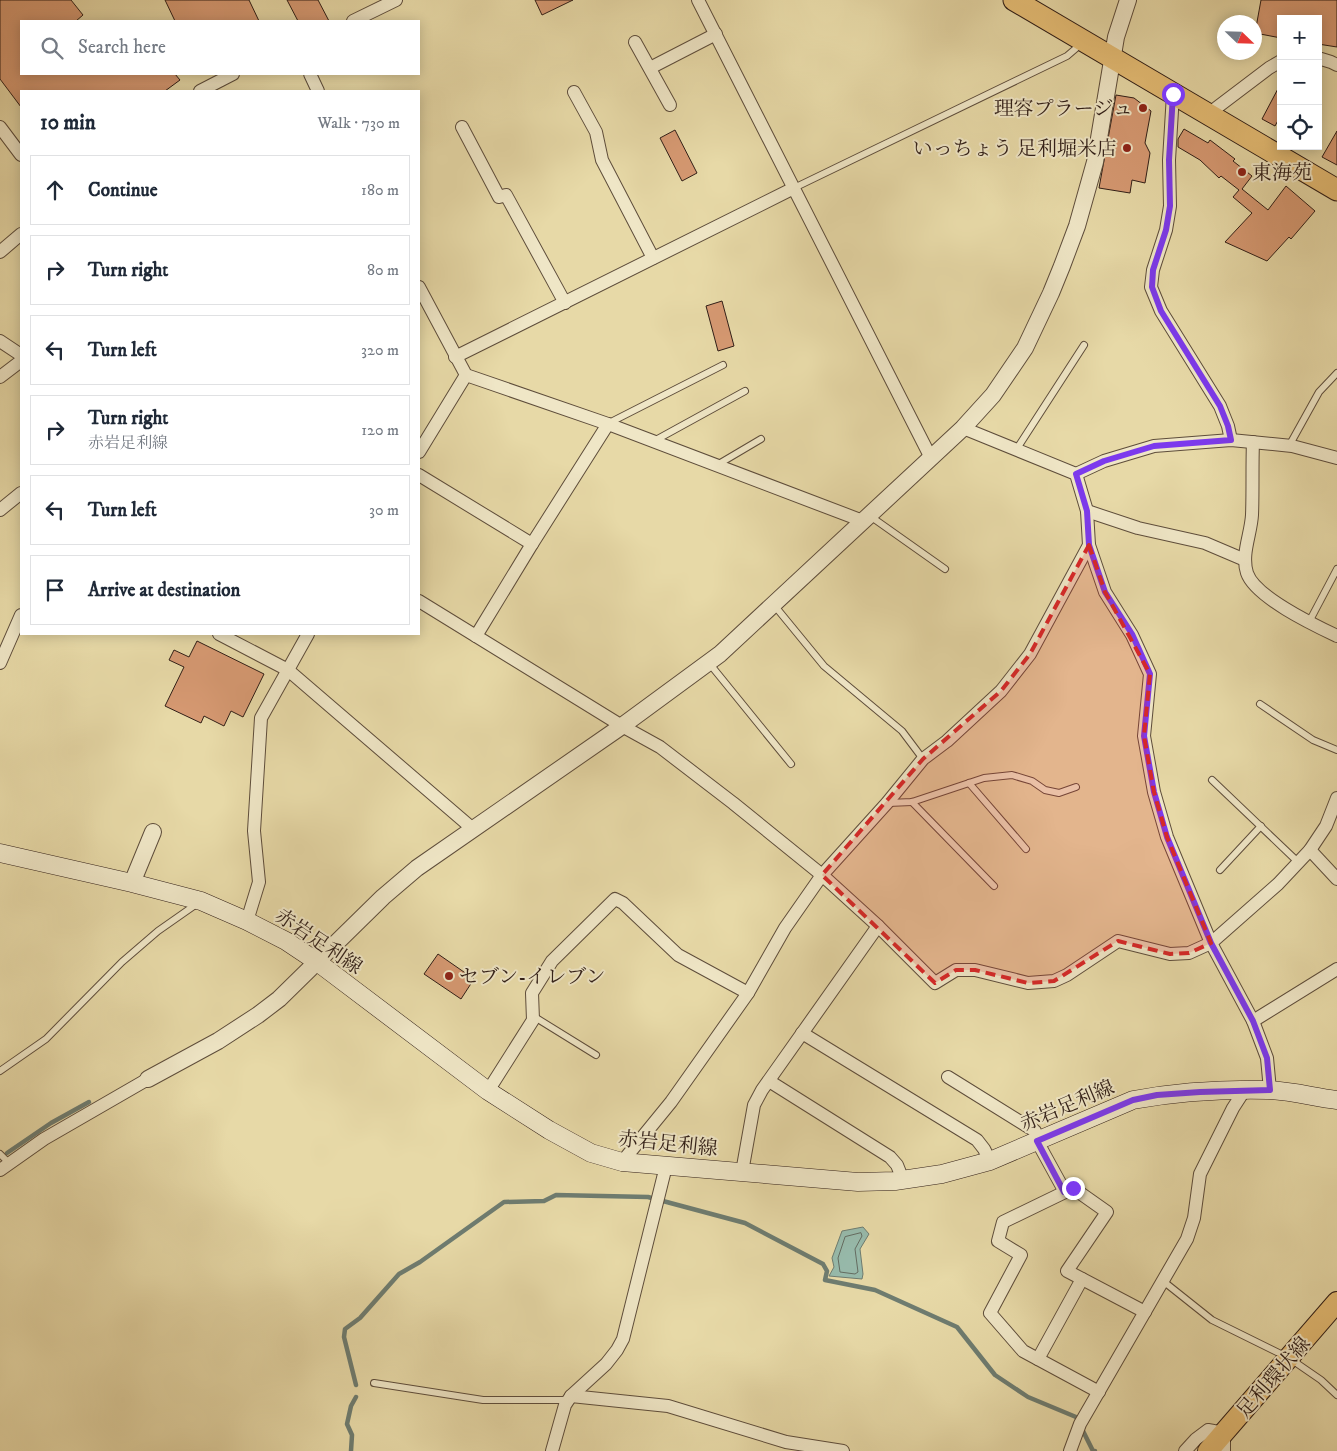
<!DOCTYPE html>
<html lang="en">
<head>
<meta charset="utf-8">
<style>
	body { margin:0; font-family:"IM FELL DW Pica","Noto Serif JP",serif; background:#f6f6f7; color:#1f2937 }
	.controls { position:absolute; right:15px; top:15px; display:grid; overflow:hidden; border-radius:0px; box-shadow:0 2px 12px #0003 }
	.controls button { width:45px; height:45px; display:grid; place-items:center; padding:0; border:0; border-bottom:1px solid #e0e1e3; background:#fff; color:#1f2937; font:25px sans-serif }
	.compass { position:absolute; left:1217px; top:15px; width:45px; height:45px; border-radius:50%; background:#fff; box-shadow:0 2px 12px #0003; rotate:113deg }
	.stop { position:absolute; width:15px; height:15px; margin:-11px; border:4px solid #7c3aed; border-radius:50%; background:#fff }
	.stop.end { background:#7c3aed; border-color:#fff; box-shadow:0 1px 5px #0008 }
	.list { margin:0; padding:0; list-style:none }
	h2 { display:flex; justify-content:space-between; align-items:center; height:65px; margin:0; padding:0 20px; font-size:21px }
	h2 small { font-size:16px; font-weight:400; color:#747a83 }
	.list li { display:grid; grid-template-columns:32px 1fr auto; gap:15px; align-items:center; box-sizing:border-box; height:70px; margin:0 10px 10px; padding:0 10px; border:1px solid #e0e1e3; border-radius:0px }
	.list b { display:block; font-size:19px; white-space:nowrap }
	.list p { margin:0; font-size:16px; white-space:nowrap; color:#747a83 }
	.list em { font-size:16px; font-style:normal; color:#747a83 }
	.icon { flex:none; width:28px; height:28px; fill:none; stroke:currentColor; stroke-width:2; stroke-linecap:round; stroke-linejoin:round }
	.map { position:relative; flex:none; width:1337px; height:1451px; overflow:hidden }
	.search { position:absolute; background:#fff; box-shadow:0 2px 12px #0003; left:20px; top:20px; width:400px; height:55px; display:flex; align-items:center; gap:12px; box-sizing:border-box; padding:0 18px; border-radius:0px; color:#747a83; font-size:19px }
	.panel { position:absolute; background:#fff; box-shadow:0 2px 12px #0003; left:20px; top:90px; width:400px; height:545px; border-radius:0px }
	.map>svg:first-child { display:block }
</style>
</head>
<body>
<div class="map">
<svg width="1337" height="1451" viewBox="0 0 1337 1451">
	<rect width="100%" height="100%" fill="#e7d9a7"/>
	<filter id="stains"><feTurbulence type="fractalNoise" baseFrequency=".004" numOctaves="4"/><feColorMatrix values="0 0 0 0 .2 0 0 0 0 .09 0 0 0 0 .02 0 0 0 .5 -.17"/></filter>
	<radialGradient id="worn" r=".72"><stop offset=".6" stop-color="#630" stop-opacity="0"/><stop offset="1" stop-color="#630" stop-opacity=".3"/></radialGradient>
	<path fill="#97baab" stroke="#6e7c70" d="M863,1227L869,1234L860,1249L863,1274L862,1279L829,1276L834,1267L832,1258L842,1231Z"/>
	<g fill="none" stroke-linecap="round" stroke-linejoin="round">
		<path stroke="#646c61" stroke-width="1" d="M861,1233L862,1236L855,1249L858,1272L855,1274L840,1272L838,1258L845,1237Z"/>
		<g stroke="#6e7c70" stroke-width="4.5">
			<path d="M7,1153L51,1123L89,1102"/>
			<path d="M356,1385L344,1337L345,1329L360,1318L399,1274L420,1262L504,1202L544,1201L556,1195L648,1197L745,1223L823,1264L827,1271L825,1280L875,1290L957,1327L995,1375L1028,1397L1076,1417L1093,1451H1095"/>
			<path d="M351,1451L352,1435L347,1424L351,1406L356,1397"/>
		</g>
	</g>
	<g fill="#d69972" stroke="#301e17">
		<path d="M0,0H71L83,15L76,21H21V74H175L180,80L165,91H21V107L0,79Z"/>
		<path d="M165,0H249L259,21H175Z"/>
		<path d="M287,0H318L329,21H298Z"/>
		<path d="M535,0H573L542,15Z"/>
		<path d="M1261,0H1337V47L1318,44V19H1281V38L1255,33Z"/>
		<path d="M1281,83V115L1275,126L1262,119Z"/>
		<path d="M1116,95L1134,98L1151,111L1145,143L1150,153L1145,183L1132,180L1130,193L1099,188Z"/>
		<path d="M1184,129L1208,143L1210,140L1235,159L1233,161L1252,176L1242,189L1268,210L1286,186L1315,211L1291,239L1289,237L1267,261L1225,242L1252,213L1233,197L1239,190L1221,176L1219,178L1200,160L1178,147V139Z"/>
		<path d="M675,130L697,173L682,181L660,138Z"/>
		<path d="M1337,131V165L1322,157Z"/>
		<path d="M722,301L734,346L718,351L706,306Z"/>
		<path d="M197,641L264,674L243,717L231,711L224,726L204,716L201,723L165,706L184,667L169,660L174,650L189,657Z"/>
		<path d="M438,954L474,979L461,999L424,974Z"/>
	</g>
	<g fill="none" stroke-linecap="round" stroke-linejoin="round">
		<g stroke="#5e4d3b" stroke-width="8">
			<g id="service">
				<path d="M794,188L1067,56L1081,44"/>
				<path d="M609,423L723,365"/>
				<path d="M654,441L745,391"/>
				<path d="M1289,446L1319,392L1337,373"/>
				<path d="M1016,450L1084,345"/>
				<path d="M717,465L761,439"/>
				<path d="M870,516L945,569"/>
				<path d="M774,605L824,666L902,731L923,759"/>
				<path d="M1309,622L1337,569"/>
				<path d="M709,663L791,764"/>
				<path d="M1260,704L1313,740L1337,750"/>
				<path d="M1212,780L1298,862"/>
				<path d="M969,783L1026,849"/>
				<path d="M912,802L994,886"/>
				<path d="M888,803L912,802L984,778L1012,775L1032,781L1045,790L1059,793L1076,787"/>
				<path d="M1220,870L1261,826"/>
				<path d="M533,1016L596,1055"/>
				<path d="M0,1071L46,1039L122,962L158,931L198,903"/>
				<path d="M0,1154L9,1163"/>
				<path d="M1163,1281L1212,1320L1289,1358L1321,1380L1337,1395"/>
				<path d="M374,1383L483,1400H567"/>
			</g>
		</g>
		<g stroke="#5e4d3b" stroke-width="14">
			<g id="minor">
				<path d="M698,0L931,458"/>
				<path d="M353,21L396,0"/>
				<path d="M635,42L670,105"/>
				<path d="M1318,58L1331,62L1337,65"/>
				<path d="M650,68L716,34"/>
				<path d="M310,74L318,91"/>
				<path d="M200,91L233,74"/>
				<path d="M574,92L596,132L602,160L653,258"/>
				<path d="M1173,94L1169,160L1170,206L1166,230L1153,270L1151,287L1161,311L1220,406L1228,426L1231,440"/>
				<path d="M1207,115L1269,68L1281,61"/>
				<path d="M0,127L21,155"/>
				<path d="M462,127L499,197L506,195L565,303"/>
				<path d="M0,252L21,234"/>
				<path d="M419,287L466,375L608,424L863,521"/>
				<path d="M0,341L21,355"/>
				<path d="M455,357L794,188"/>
				<path d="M0,377L21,361"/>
				<path d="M963,428L1076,474L1087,511L1089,545L1105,592L1132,635L1150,674L1144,736L1154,792L1167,837L1211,943L1253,1021L1267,1058L1270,1090"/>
				<path d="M1253,442C1252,466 1253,491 1252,515C1251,534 1241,554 1247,573C1255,597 1314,625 1337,636"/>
				<path d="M419,452L466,375"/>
				<path d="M1076,474L1104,461L1154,446L1231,440L1292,446L1337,458"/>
				<path d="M419,475L532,544L608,424"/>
				<path d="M0,510L21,493"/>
				<path d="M1087,511L1138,528L1205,543L1245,560"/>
				<path d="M419,601L622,726L660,747L733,803L822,875L878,926L935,983L956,970H975L1028,983L1054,981L1067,975L1118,941L1170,954L1189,953L1211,943L1278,884L1310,850L1326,826L1337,798"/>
				<path d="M219,634L288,670L473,829"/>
				<path d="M476,636L532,544"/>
				<path d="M0,663L21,615"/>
				<path d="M1310,850L1337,879"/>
				<path d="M247,921L259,882L254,831L261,718L308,634"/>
				<path d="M1253,1021L1337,969"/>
				<path d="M802,1033L977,1140L984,1149L990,1161"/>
				<path d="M948,1077L1035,1131L1037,1141L1065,1192L1073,1188L1107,1212L1067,1271L1145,1312"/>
				<path d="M769,1081L890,1157L897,1165L903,1180"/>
				<path d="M488,1091L533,1020L532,993L552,961L615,899L623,903L678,955L748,993"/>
				<path d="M622,1162L671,1102L748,993L785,928L822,875L887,803L923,759L947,741L1001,691L1030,654L1089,545"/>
				<path d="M0,1170L44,1139L148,1079"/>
				<path d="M742,1172L754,1105L762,1090L878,926"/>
				<path d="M1065,1192L1003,1222L998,1241L1021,1255L990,1313L1023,1351L1099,1392"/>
				<path d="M1038,1359L1082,1279"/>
				<path d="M571,1396L668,1406L786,1442L843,1451"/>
				<path d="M552,1451L565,1405L571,1396L606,1364L617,1350L623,1339L666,1166"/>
				<path d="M1070,1451L1080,1424L1187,1239L1194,1218L1200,1174L1233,1108L1244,1091"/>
				<path d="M1185,1451L1196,1439L1208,1430L1224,1433V1451"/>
			</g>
		</g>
		<g stroke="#5e4d3b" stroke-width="18">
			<g id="tertiary">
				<path d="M132,883L153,832"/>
				<path d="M148,1079L218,1041L258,1015L279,999L383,897L417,868L622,726L720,654L963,428L993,395L1025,348L1051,293L1062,266L1077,226L1095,162L1116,37L1128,0"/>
			</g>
		</g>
		<g stroke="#301e17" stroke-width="19">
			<path id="secondary" d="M0,853L132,883L201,901L247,921L286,941L316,961L488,1091L549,1130L591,1153L622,1162L858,1182L895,1181L942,1174L990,1161L1133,1100C1177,1092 1223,1089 1268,1090C1291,1091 1314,1097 1337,1100"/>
		</g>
		<g stroke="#301e17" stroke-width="22">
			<path id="primary" d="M1208,1451L1337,1302"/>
		</g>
		<g stroke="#301e17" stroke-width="23">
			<path id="trunk" d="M1014,0L1337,190"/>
		</g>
		<use href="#service" stroke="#efe6c6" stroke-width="6"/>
		<use href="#minor" stroke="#efe6c6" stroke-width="12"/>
		<use href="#tertiary" stroke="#efe6c6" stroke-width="16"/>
		<use href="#secondary" stroke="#efe6c6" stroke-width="18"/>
		<use href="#primary" stroke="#e4bc74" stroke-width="20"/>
		<use href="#trunk" stroke="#e4bc74" stroke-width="21"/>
	</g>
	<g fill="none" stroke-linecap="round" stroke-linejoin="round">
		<path stroke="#7c3aed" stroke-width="6" d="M1073,1188L1064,1192L1037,1141L1133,1100L1157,1095L1200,1092L1270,1090L1267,1058L1253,1021L1211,943L1167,837L1154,792L1144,736L1150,674L1132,634L1105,592L1089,545L1087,511L1076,474L1104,461L1154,446L1231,440L1228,426L1220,406L1161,311L1152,287L1153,270L1166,230L1170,206L1169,160L1173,94"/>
	</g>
	<path fill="#d62828" fill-opacity="0.2" stroke="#d62828" stroke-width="4" stroke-dasharray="10 6" stroke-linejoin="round" d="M1089,545L1105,592L1150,674L1144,736L1154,792L1167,837L1211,943L1189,953L1170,954L1118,941L1054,981L1028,983L975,970H956L935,983L822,875L923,759L1001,691L1030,654Z"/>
	<g fill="#8f2418" stroke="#efe6c6" stroke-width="2">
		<circle cx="1143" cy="108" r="5"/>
		<circle cx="1127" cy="148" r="5"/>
		<circle cx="1242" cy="172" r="5"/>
		<circle cx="449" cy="976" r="5"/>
	</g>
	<g text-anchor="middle" stroke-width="4" stroke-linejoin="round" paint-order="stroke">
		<g font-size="20" fill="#301e17" stroke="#efe6c6" text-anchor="end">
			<text x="1133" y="115">理容プラージュ</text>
			<text x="1117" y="155">いっちょう 足利堀米店</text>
			<text x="1252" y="179" text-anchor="start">東海苑</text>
			<text x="459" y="983" text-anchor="start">セブン-イレブン</text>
		</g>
		<g font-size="20" fill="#301e17" stroke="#efe6c6">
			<text transform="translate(319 941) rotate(34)" y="7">赤岩足利線</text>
			<text transform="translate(1067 1105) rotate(-23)" y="7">赤岩足利線</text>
			<text transform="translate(668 1143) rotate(6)" y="7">赤岩足利線</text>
			<text transform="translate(1273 1377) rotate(-49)" y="7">足利環状線</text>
		</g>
	</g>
	<rect width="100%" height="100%" filter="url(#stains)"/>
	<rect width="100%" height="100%" fill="url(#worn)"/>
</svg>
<div class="controls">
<button>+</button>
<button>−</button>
<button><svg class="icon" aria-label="locate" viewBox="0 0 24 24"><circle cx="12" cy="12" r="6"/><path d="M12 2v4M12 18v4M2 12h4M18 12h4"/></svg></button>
</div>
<svg class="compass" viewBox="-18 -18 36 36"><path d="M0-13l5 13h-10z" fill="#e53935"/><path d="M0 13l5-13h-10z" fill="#747a83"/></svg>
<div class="stop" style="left:1173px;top:94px"></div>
<div class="stop end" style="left:1073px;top:1188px"></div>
<div class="search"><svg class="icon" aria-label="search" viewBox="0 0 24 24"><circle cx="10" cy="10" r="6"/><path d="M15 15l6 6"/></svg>Search here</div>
<section class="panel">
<h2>10 min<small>Walk · 730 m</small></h2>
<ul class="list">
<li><svg class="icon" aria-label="ahead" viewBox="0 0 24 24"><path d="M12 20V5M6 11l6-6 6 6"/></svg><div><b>Continue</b></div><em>180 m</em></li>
<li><svg class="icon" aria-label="right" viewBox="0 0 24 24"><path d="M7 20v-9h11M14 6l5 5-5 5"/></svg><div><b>Turn right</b></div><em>80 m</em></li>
<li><svg class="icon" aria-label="left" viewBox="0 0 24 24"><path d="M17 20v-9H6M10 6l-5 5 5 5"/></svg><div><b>Turn left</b></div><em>320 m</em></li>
<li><svg class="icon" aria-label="right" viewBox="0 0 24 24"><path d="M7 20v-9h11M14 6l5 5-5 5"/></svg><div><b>Turn right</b><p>赤岩足利線</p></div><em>120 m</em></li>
<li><svg class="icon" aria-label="left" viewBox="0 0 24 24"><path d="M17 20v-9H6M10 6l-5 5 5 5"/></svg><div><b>Turn left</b></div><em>30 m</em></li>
<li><svg class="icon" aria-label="arrive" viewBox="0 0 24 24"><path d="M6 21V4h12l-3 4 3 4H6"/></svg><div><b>Arrive at destination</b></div></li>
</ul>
</section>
</div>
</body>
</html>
